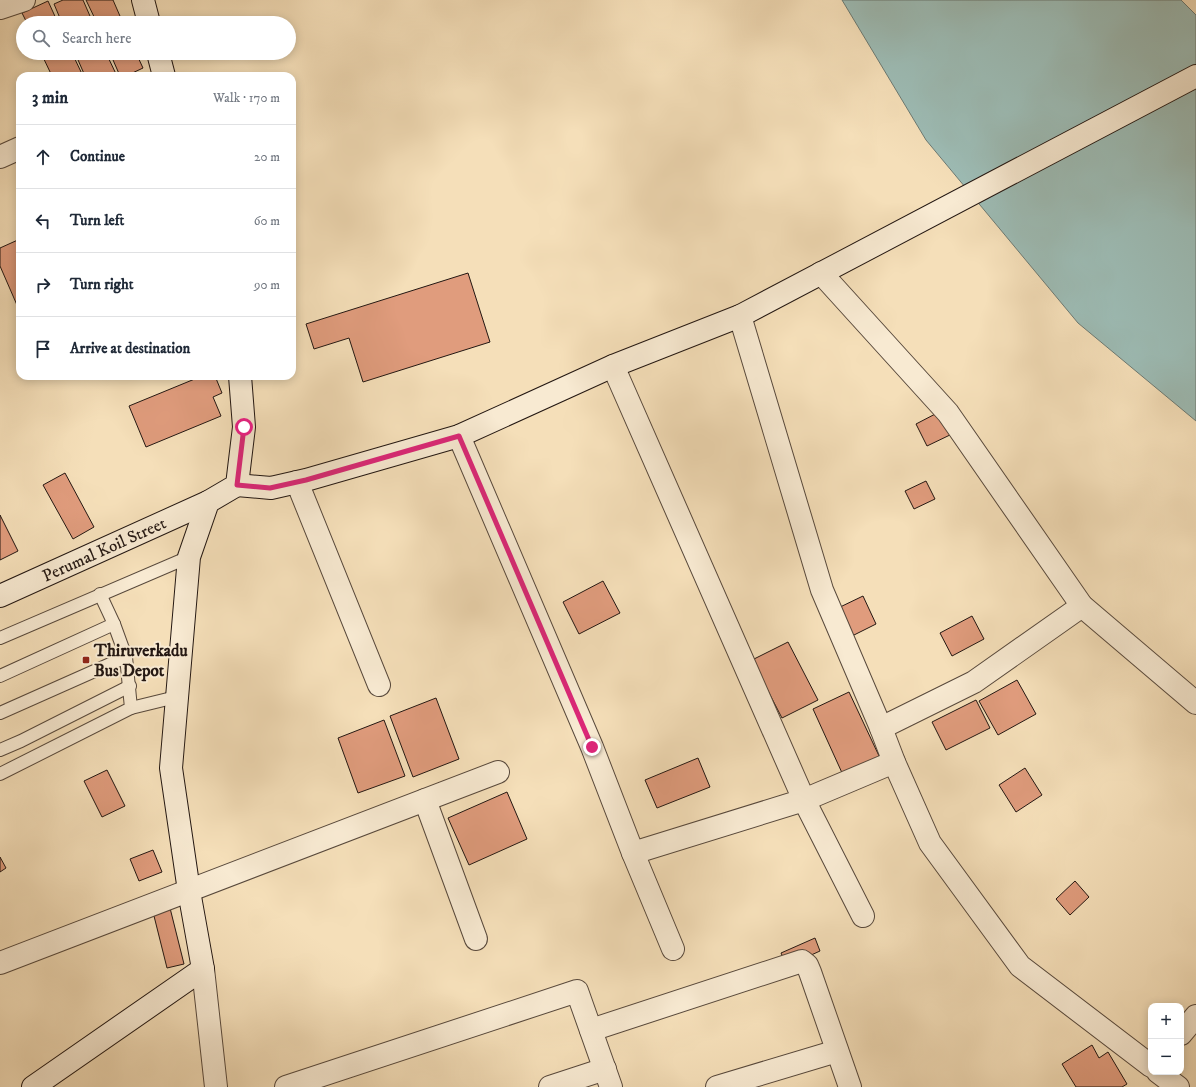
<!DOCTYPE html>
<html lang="en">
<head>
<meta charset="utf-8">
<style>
	body { margin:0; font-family:"IM FELL DW Pica",serif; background:#f2f2f3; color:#1f2937 }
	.controls { position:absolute; right:12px; bottom:12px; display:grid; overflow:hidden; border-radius:8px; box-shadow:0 2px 10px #0003 }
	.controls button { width:36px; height:36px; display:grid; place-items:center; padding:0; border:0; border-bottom:1px solid #e0e1e3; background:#fff; color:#1f2937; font:20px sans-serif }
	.stop { position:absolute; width:12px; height:12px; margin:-9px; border:3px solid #db2777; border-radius:50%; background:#fff }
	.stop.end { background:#db2777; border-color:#fff; box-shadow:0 1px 4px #0008 }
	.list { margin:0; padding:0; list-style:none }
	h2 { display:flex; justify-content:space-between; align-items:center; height:52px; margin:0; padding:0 16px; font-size:17px }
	h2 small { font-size:13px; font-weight:400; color:#747a83 }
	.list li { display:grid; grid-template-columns:26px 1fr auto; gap:12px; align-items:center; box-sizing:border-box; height:64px; padding:0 16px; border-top:1px solid #e0e1e3 }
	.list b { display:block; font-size:15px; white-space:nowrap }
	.list em { font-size:13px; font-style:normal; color:#747a83 }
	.icon { flex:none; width:22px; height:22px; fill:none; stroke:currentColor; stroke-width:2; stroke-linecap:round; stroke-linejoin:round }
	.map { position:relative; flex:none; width:1196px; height:1087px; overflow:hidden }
	.search { position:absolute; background:#fff; box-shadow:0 2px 10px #0003; left:16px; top:16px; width:280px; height:44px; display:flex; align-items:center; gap:10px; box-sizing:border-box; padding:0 14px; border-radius:22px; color:#747a83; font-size:15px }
	.panel { position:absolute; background:#fff; box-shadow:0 2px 10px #0003; left:16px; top:72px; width:280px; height:308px; border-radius:12px }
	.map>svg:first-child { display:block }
</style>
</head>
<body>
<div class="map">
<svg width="1196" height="1087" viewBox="0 0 1196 1087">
	<rect width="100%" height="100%" fill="#f5dfb9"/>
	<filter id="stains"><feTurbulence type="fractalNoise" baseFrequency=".005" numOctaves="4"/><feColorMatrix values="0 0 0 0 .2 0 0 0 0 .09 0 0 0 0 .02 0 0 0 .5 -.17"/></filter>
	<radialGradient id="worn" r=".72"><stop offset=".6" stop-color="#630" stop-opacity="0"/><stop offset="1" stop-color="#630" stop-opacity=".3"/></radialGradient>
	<path fill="#9dbcb5" stroke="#6c7a74" d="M842,0H1181L1196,15V421L1078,323L926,140Z"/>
	<g fill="#e09c7d" stroke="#231712">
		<path d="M63,0H83L93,23H62L54,4Z"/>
		<path d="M86,0H113L123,23H97Z"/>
		<path d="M48,1L58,23H27L22,13Z"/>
		<path d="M41,53H72L83,76H52Z"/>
		<path d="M75,53H106L117,76H85Z"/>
		<path d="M110,53H136L143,68L126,76H120Z"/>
		<path d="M20,239V312L0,266V248Z"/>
		<path d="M468,273L490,342L363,382L349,338L314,349L306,324Z"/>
		<path d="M202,376H215L222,393L213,397L221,416L146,447L129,406Z"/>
		<path d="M941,411L952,434L927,446L916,424Z"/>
		<path d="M65,473L94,527L73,539L43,485Z"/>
		<path d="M926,481L935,499L914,509L905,491Z"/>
		<path d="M0,515L18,551L0,560Z"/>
		<path d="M603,581L620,613L579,634L563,602Z"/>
		<path d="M863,596L876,624L850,637L836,609Z"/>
		<path d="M972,616L984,639L952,656L940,633Z"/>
		<path d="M788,642L818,700L782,718L752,660Z"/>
		<path d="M1017,680L1036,714L998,735L979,701Z"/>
		<path d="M849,692L880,758L843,775L813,709Z"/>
		<path d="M436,698L459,759L413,777L390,716Z"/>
		<path d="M976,700L990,728L946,750L932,722Z"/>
		<path d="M384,720L405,776L358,793L338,738Z"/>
		<path d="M698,758L710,787L657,808L645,780Z"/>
		<path d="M1025,768L1042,795L1016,812L999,785Z"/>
		<path d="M107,770L125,806L102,817L84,781Z"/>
		<path d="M507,792L527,839L469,865L448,818Z"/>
		<path d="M153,850L162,872L139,881L130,859Z"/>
		<path d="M0,857L6,868L0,872Z"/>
		<path d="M1075,881L1089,897L1070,915L1056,899Z"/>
		<path d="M169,904L184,964L167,968L152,908Z"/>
		<path d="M815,938L820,951L787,966L781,953Z"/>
		<path d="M1092,1045L1099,1058L1108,1052L1127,1084L1122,1087H1076L1062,1064Z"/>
	</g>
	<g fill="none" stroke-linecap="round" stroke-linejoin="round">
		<g stroke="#58493c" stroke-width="14">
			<g id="lane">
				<path d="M0,638L189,557"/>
				<path d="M0,676L114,624"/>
				<path d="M131,708L176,697"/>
				<path d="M0,713L126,657"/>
				<path d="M0,750L21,741L130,686"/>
				<path d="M0,774L131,708L126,657L114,624L100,594"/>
			</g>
		</g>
		<g stroke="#58493c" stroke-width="24">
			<g id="street">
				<path d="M0,8L24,0"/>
				<path d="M0,157L20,148"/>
				<path d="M821,273L948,413L1082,606L1196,703"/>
				<path d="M740,316L822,590L881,728L894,762L930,843L1020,966L1151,1066"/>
				<path d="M613,366L804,800L633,853"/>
				<path d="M459,436L592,747L633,853L673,949"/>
				<path d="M297,482L379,685"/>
				<path d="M881,728L974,682L1082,606"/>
				<path d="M425,800L476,939"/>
				<path d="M863,916L804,800L894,762"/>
				<path d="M0,963L498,772"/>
				<path d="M203,969L216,1087"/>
				<path d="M591,1030L802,961L807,965L810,972L850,1087"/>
				<path d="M1181,1034L1196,1016"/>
				<path d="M1158,1072L1178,1087"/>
				<path d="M286,1087L577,991L611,1087"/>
				<path d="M550,1087L605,1069"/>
				<path d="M717,1087L837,1051"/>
			</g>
		</g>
		<g stroke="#231712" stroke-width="24">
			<g id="secondary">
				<path d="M143,0L149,23"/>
				<path d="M158,53L164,76"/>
				<path d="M237,485L271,488L306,480L459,436L613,366L740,316L1196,76"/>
				<path id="s1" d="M0,596L208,502"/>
				<path d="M33,1087L203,969L189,891L171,768L189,557L208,502L237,485L244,427L240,376"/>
			</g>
		</g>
		<use href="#lane" stroke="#f8ead2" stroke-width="12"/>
		<use href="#street" stroke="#f8ead2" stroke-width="22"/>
		<use href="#secondary" stroke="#f8ead2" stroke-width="22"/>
	</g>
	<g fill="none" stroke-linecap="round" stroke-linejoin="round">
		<path stroke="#db2777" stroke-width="5" d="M244,427L237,485L270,488L306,480L459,436L592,747"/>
	</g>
	<rect fill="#8f2418" stroke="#f8ead2" stroke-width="1.5" x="82" y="656" width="8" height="8" rx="2"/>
	<g text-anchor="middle" stroke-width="4" stroke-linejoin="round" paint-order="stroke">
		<g font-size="17" fill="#231712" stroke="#f8ead2">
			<text dy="6" stroke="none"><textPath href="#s1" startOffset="114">Perumal Koil Street</textPath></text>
		</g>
		<g font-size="17" font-weight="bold" fill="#231712" stroke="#f8ead2" text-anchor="start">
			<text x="94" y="656">Thiruverkadu<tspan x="94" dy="20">Bus Depot</tspan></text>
		</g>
	</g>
	<rect width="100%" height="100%" filter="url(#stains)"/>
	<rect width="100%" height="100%" fill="url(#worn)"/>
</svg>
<div class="controls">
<button>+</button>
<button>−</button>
</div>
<div class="stop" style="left:244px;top:427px"></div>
<div class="stop end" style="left:592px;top:747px"></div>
<div class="search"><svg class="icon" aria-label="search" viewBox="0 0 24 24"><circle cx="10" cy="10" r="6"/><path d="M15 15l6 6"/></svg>Search here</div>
<section class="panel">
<h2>3 min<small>Walk · 170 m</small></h2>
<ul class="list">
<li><svg class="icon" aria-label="ahead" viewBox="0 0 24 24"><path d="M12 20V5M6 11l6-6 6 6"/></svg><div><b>Continue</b></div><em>20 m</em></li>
<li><svg class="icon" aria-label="left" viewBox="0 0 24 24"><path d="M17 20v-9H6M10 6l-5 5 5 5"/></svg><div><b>Turn left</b></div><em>60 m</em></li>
<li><svg class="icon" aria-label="right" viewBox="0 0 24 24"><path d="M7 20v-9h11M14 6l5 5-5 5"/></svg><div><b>Turn right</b></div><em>90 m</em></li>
<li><svg class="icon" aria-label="arrive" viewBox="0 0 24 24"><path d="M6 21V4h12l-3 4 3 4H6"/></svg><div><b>Arrive at destination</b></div></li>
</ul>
</section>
</div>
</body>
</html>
